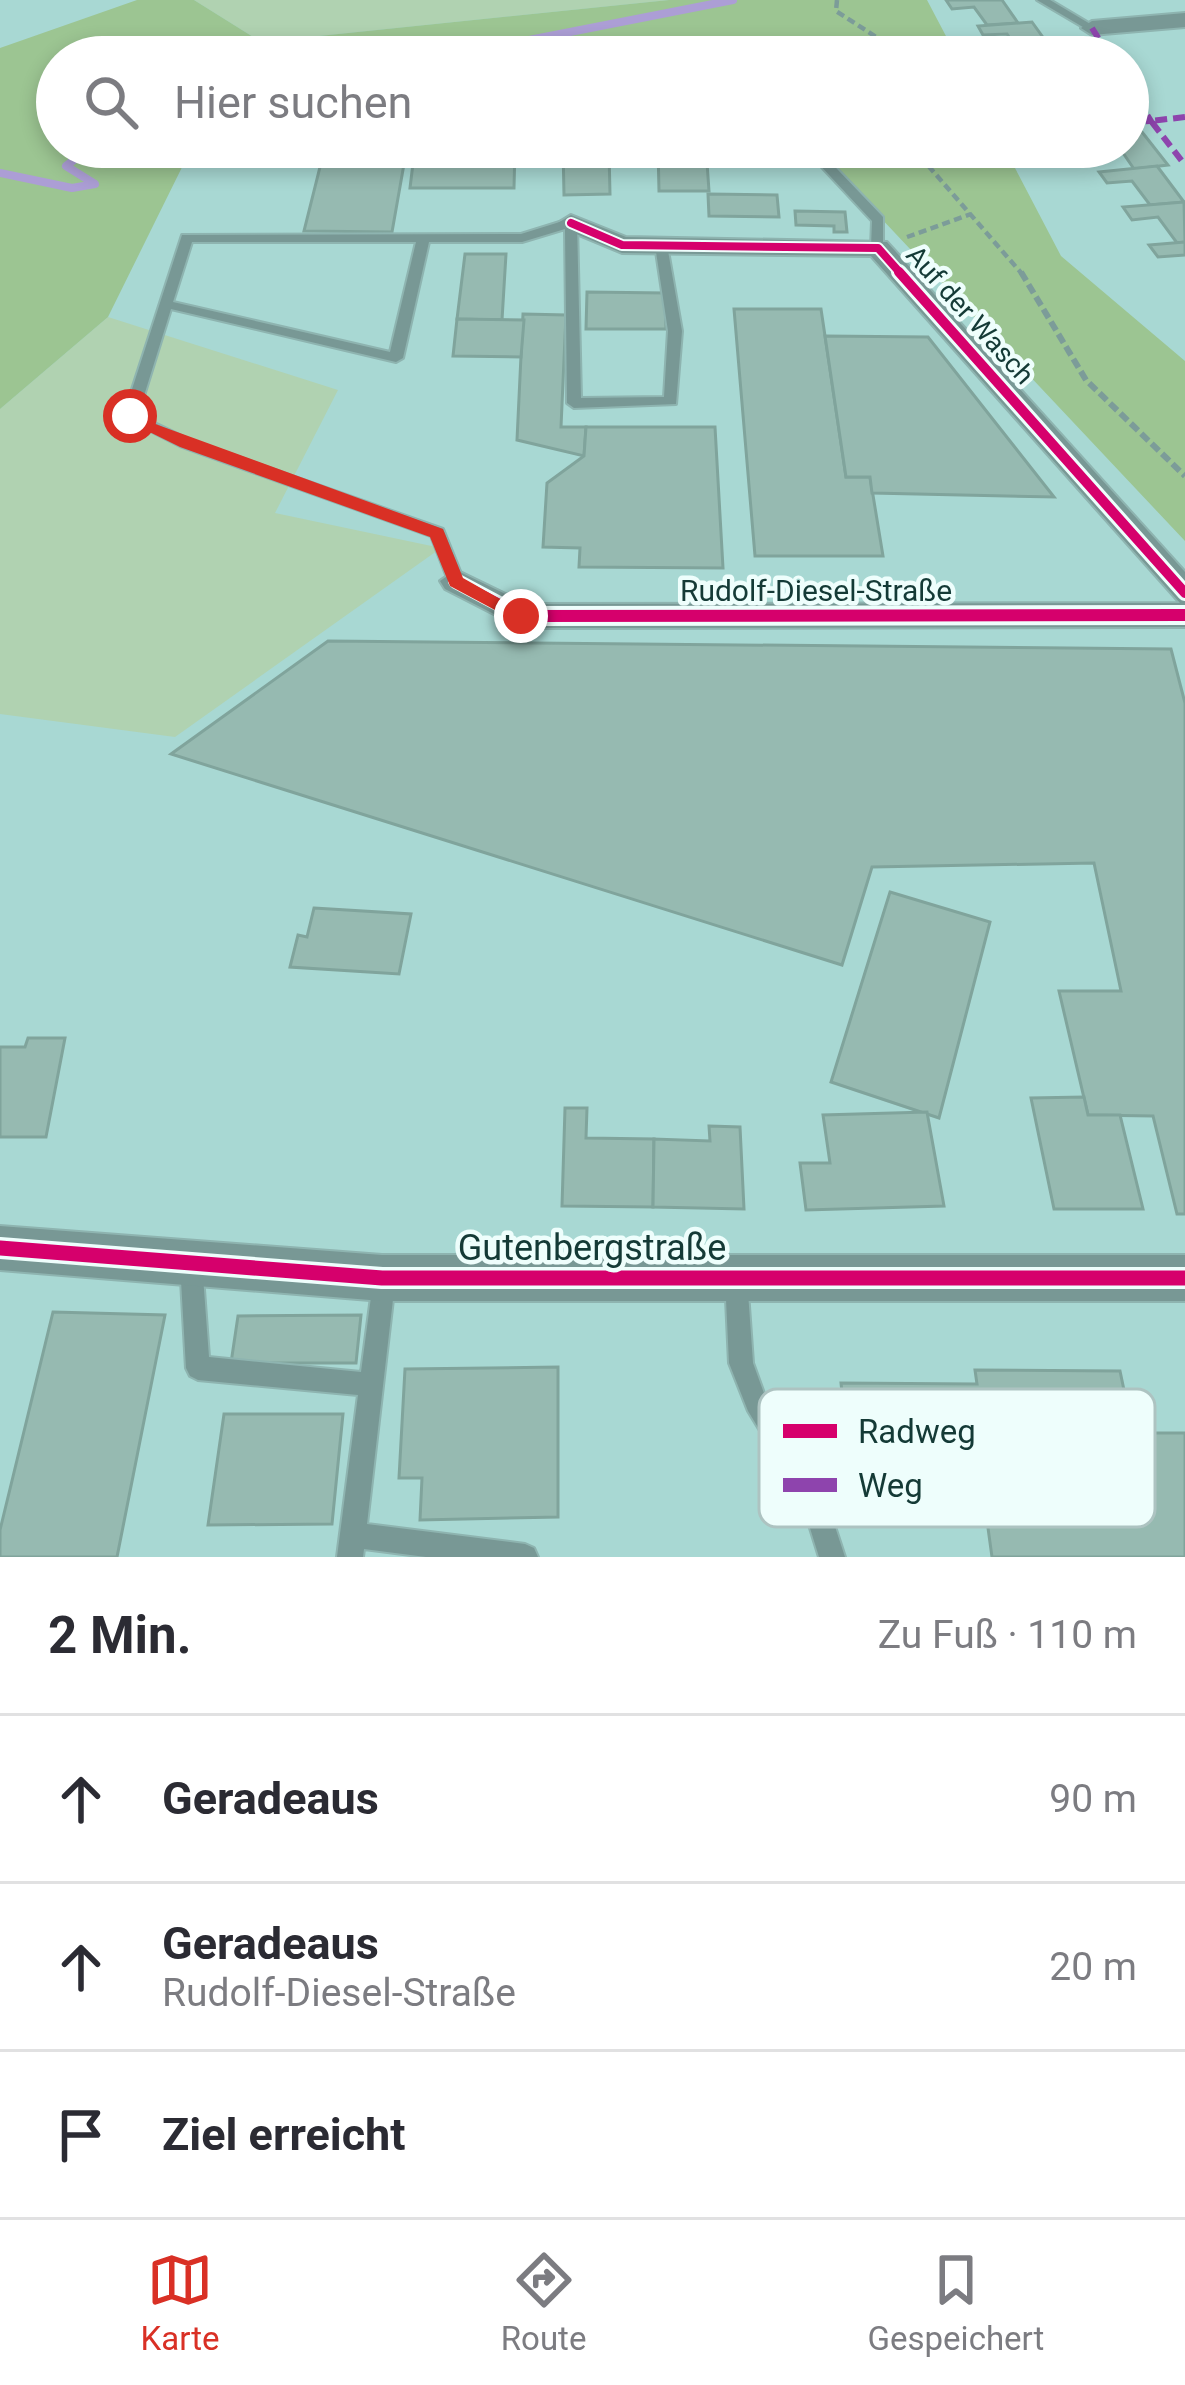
<!DOCTYPE html>
<html lang="de">
<head>
<meta charset="utf-8">
<style>
	body { margin:0; font-family:Roboto,sans-serif; background:#f2f2f3; color:#2b2b33 }
	.stop { position:absolute; width:36px; height:36px; margin:-27px; border:9px solid #d93025; border-radius:50%; background:#fff }
	.stop.end { background:#d93025; border-color:#fff; box-shadow:0 3px 12px #0008 }
	.list { margin:0; padding:0; list-style:none }
	h2 { display:flex; justify-content:space-between; align-items:center; height:156px; margin:0; padding:0 48px; font-size:51px }
	h2 small { font-size:39px; font-weight:400; color:#7c7c81 }
	.list li { display:grid; grid-template-columns:78px 1fr auto; gap:36px; align-items:center; box-sizing:border-box; height:168px; padding:0 48px; border-top:3px solid #e1e1e2 }
	.list b { display:block; font-size:45px; white-space:nowrap }
	.list p { margin:0; font-size:39px; white-space:nowrap; color:#7c7c81 }
	.list em { font-size:39px; font-style:normal; color:#7c7c81 }
	.icon { flex:none; width:66px; height:66px; fill:none; stroke:currentColor; stroke-width:2; stroke-linecap:round; stroke-linejoin:round }
	.map { position:relative; flex:none; width:1185px; height:1557px; overflow:hidden }
	.search { position:absolute; background:#fff; box-shadow:0 6px 18px #0003; left:36px; right:36px; top:36px; height:132px; display:flex; align-items:center; gap:30px; box-sizing:border-box; padding:0 42px; border-radius:66px; color:#7c7c81; font-size:45px }
	.sheet { height:660px; background:#fff }
	nav { display:flex; justify-content:space-around; align-items:center; box-sizing:border-box; height:168px; border-top:3px solid #e1e1e2; background:#fff; font-size:33px; color:#7c7c81 }
	nav a { display:grid; justify-items:center; gap:6px }
	nav .on { color:#d93025 }
	.map>svg:first-child { display:block }
</style>
</head>
<body>
<div class="map">
<svg width="1185" height="1557" viewBox="0 0 1185 1557">
	<rect width="100%" height="100%" fill="#a8d8d3"/>
	<g fill="#b0d2b1">
		<path d="M194,0H669L261,42Z"/>
		<path d="M108,317L338,390L275,513L441,548L175,737L0,714V409Z"/>
	</g>
	<g fill="#9cc592">
		<path d="M137,0H194L261,42L669,0H927L957,57H729L723,50L630,48L631,57H57V147H192L108,317L0,409V48Z"/>
		<path d="M814,147H1004L1061,256L1185,361V541Z"/>
	</g>
	<g fill="none" stroke-linecap="round" stroke-linejoin="round">
		<g stroke="#ac9ed5" stroke-width="8">
			<path d="M309,57L519,42L733,0"/>
			<path d="M0,173L72,188L95,184L66,166L91,147"/>
		</g>
	</g>
	<g fill="#96bab1" stroke="#80a49c" stroke-width="3">
		<path d="M946,0H1002L1018,23L987,25L974,7L952,9Z"/>
		<path d="M1032,22L1052,50L1019,52L1007,34L983,35L978,26Z"/>
		<path d="M1065,49L1071,57L1011,53L1019,52Z"/>
		<path d="M1142,132L1168,165L1134,169L1119,147H1128V133Z"/>
		<path d="M325,147H407L392,232L304,231Z"/>
		<path d="M415,147H515L514,188H410Z"/>
		<path d="M563,147H627L609,151L610,194L564,195Z"/>
		<path d="M658,147L706,148L709,191H659Z"/>
		<path d="M1157,166L1184,202L1150,205L1132,181L1107,183L1099,172Z"/>
		<path d="M708,194L777,195L779,217L709,216Z"/>
		<path d="M1184,202L1185,242L1177,243L1158,217L1132,220L1123,207Z"/>
		<path d="M795,211L845,212L847,232H834V226L796,225Z"/>
		<path d="M1185,242V255L1158,257L1149,245Z"/>
		<path d="M465,254H506L502,320L457,319Z"/>
		<path d="M587,292L665,293L666,329H586Z"/>
		<path d="M734,309H821L846,477H870L883,556H755Z"/>
		<path d="M523,314L566,315L561,427H586L584,456L517,440Z"/>
		<path d="M457,319L524,320L521,357L453,356Z"/>
		<path d="M825,336L928,337L1054,497L872,493L870,477H846Z"/>
		<path d="M586,427H715L723,568L579,567L580,548L543,547L547,483L584,456Z"/>
		<path d="M328,641L1171,649L1185,703V1214H1177L1153,1116L1088,1115L1059,991H1121L1094,863L872,867L842,965L171,754Z"/>
		<path d="M890,892L990,922L939,1118L831,1082Z"/>
		<path d="M314,908L411,914L399,974L290,967L298,935L307,937Z"/>
		<path d="M28,1038H65L46,1137H0V1047H25Z"/>
		<path d="M1084,1097L1088,1115H1120L1143,1209H1054L1031,1098Z"/>
		<path d="M565,1108H587L586,1138L654,1139L653,1207L562,1206Z"/>
		<path d="M927,1112L944,1206L806,1210L800,1163H830L823,1115Z"/>
		<path d="M709,1126L740,1127L744,1209L653,1207L654,1139L710,1141Z"/>
		<path d="M53,1312L165,1315L117,1557H0V1530Z"/>
		<path d="M361,1315L356,1363H231L238,1316Z"/>
		<path d="M558,1367V1517L420,1520L422,1478H399L405,1369Z"/>
		<path d="M975,1370L1120,1371L1133,1433H1185V1557H992L980,1470L850,1469L841,1383L977,1384Z"/>
		<path d="M224,1414H343L332,1524L208,1525Z"/>
	</g>
	<g fill="none" stroke-linecap="round" stroke-linejoin="round">
		<g stroke="#8eb4b0" stroke-width="4">
			<g id="service">
				<path d="M1037,0H1050L1097,28L1088,30Z"/>
				<path d="M803,147H816L883,217V251L871,248L872,221Z"/>
				<path d="M566,220L577,223L581,398L664,397L668,331L655,245L661,241L667,245L682,331L676,404L574,408L567,403L565,229L522,242H429L403,358L396,362L171,309L138,415L190,440L443,529L464,581L462,585H450L431,536L180,446L123,417L182,235L521,234ZM192,242H416L390,352L173,302Z"/>
				<path d="M191,1252L199,1255L202,1263L209,1357L361,1372L373,1282L376,1274L384,1271L392,1274L395,1282L367,1524L525,1544L534,1548L538,1557H426L364,1549L363,1557H337L358,1395L198,1380L190,1376L186,1368L180,1263L183,1255Z"/>
				<path d="M736,1267L744,1270L747,1278L753,1363L765,1396L820,1481L845,1557H819L800,1496L748,1411L729,1363L725,1278L728,1270Z"/>
			</g>
		</g>
		<g stroke="#8eb4b0" stroke-width="4">
			<g id="minor">
				<path d="M1185,13V27L1092,35L1081,28L1092,21Z"/>
				<path d="M571,215L626,237L887,242L1185,572V627L521,628L445,589L440,581L456,570L526,604L1180,603L871,256L622,253L562,228L558,223Z"/>
				<path d="M0,1226L382,1255H1185V1301H382L0,1270Z"/>
			</g>
		</g>
		<g stroke="#7c9c99" stroke-width="4.5" stroke-dasharray="8 4.5" stroke-linecap="butt">
			<path d="M837,0L836,11L907,57"/>
			<path d="M912,147L1023,275"/>
			<path d="M907,237L971,214"/>
		</g>
		<path stroke="#7c9c99" stroke-width="6" stroke-dasharray="10 4.5" stroke-linecap="butt" d="M1021,272L1086,380L1185,476"/>
		<use href="#service" fill="#789895" fill-rule="evenodd"/>
		<use href="#minor" fill="#789895" fill-rule="evenodd"/>
		<g stroke="#8e44ad" stroke-width="6" stroke-dasharray="12 6" stroke-linecap="butt">
			<path d="M1092,28L1110,57"/>
			<path d="M1128,85L1151,121L1128,122"/>
			<path d="M1185,117L1151,121L1185,165"/>
		</g>
		<g stroke="#eefefc" stroke-width="12">
			<path id="cycleway-far3" d="M571,223L622,245L878,248L902,275"/>
		</g>
		<g stroke="#eefefc" stroke-width="16">
			<g id="cycleway-far2">
				<path d="M899,272L1185,593"/>
				<path d="M456,581L518,614"/>
			</g>
		</g>
		<g stroke="#eefefc" stroke-width="20">
			<path id="cycleway-far1" d="M512,611L521,616L1185,615"/>
		</g>
		<g stroke="#eefefc" stroke-width="22">
			<path id="cycleway" d="M0,1248L382,1278H1185"/>
		</g>
		<use href="#cycleway-far3" stroke="#d6006c" stroke-width="8"/>
		<use href="#cycleway-far2" stroke="#d6006c" stroke-width="10"/>
		<use href="#cycleway-far1" stroke="#d6006c" stroke-width="12"/>
		<use href="#cycleway" stroke="#d6006c" stroke-width="15"/>
	</g>
	<path fill="#d93025" d="M125,413L443,529L463,578L530,616L514,620L450,586L430,537L180,447L125,420Z"/>
	<g text-anchor="middle" stroke-width="9" stroke-linejoin="round" paint-order="stroke">
		<g font-size="27" fill="#143a36" stroke="#eefefc">
			<text transform="translate(970 315) rotate(48)" y="9">Auf der Wasch</text>
		</g>
		<g font-size="30" fill="#143a36" stroke="#eefefc">
			<text x="816" y="601">Rudolf-Diesel-Straße</text>
		</g>
		<g font-size="36" fill="#143a36" stroke="#eefefc">
			<text x="592" y="1260">Gutenbergstraße</text>
		</g>
	</g>
	<rect x="759" y="1389" width="396" height="138" rx="18" fill="#eefefc" stroke="#adc3c1" stroke-width="3"/>
	<rect x="783" y="1424" width="54" height="14" fill="#d6006c"/>
	<rect x="783" y="1478" width="54" height="14" fill="#8e44ad"/>
	<g font-size="33" fill="#143a36">
		<text x="858" y="1443">Radweg</text>
		<text x="858" y="1497">Weg</text>
	</g>
</svg>
<div class="stop" style="left:130px;top:416px"></div>
<div class="stop end" style="left:521px;top:616px"></div>
<div class="search"><svg class="icon" aria-label="search" viewBox="0 0 24 24"><circle cx="10" cy="10" r="6"/><path d="M15 15l6 6"/></svg>Hier suchen</div>
</div>
<section class="sheet">
<h2>2 Min.<small>Zu Fuß · 110 m</small></h2>
<ul class="list">
<li><svg class="icon" aria-label="ahead" viewBox="0 0 24 24"><path d="M12 20V5M6 11l6-6 6 6"/></svg><div><b>Geradeaus</b></div><em>90 m</em></li>
<li><svg class="icon" aria-label="ahead" viewBox="0 0 24 24"><path d="M12 20V5M6 11l6-6 6 6"/></svg><div><b>Geradeaus</b><p>Rudolf-Diesel-Straße</p></div><em>20 m</em></li>
<li><svg class="icon" aria-label="arrive" viewBox="0 0 24 24"><path d="M6 21V4h12l-3 4 3 4H6"/></svg><div><b>Ziel erreicht</b></div></li>
</ul>
</section>
<nav>
<a class="on"><svg class="icon" aria-label="map" viewBox="0 0 24 24"><path d="M3 6l6-2 6 2 6-2v14l-6 2-6-2-6 2zM9 4v14M15 6v14"/></svg>Karte</a>
<a><svg class="icon" aria-label="directions" viewBox="0 0 24 24"><path d="M12 3l9 9-9 9-9-9zM9 14v-3h6M13 9l2 2-2 2"/></svg>Route</a>
<a><svg class="icon" aria-label="saved" viewBox="0 0 24 24"><path d="M7 4h10v16l-5-4-5 4z"/></svg>Gespeichert</a>
</nav>
</body>
</html>
